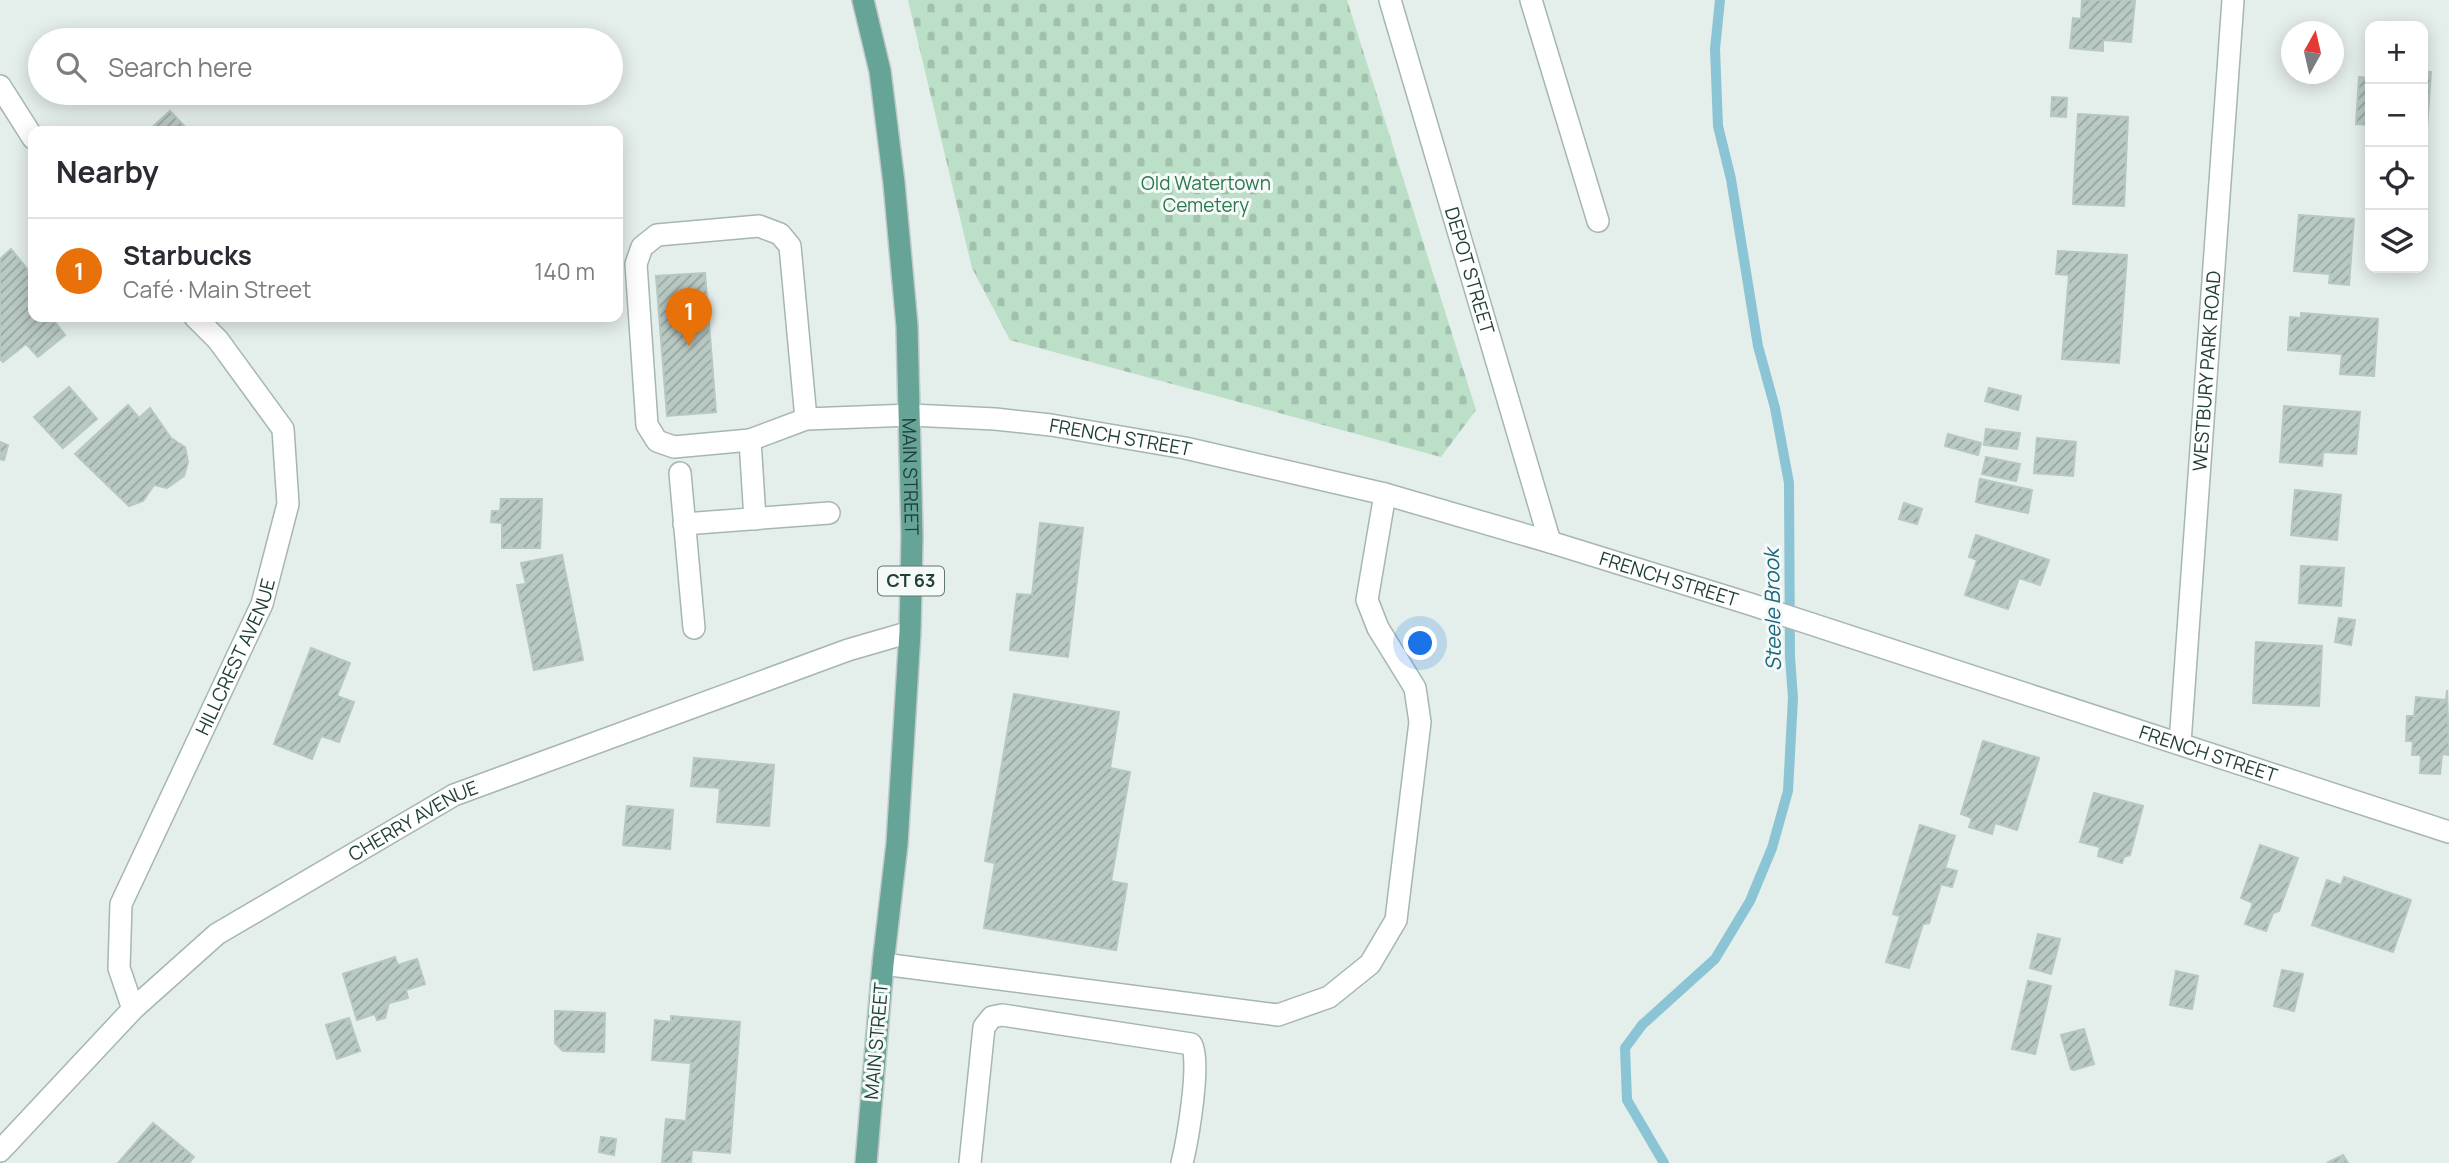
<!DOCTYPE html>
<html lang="en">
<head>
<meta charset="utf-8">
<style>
	body { margin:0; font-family:Manrope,sans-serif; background:#f7f7f7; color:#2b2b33 }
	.controls { position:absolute; right:21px; top:21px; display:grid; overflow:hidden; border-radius:14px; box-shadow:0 4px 18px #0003 }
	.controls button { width:63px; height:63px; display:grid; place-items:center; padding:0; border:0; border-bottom:2px solid #e1e1e2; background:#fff; color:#2b2b33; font:35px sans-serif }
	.compass { position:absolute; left:2281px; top:21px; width:63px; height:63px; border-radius:50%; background:#fff; box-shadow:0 4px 18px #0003; rotate:8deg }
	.you { position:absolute; left:1421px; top:644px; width:24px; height:24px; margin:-18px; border:5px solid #fff; border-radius:50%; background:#1a73e8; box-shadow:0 0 0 10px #1a73e833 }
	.badge { display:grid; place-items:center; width:46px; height:46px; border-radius:50%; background:#ea580c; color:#fff; font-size:23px; font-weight:700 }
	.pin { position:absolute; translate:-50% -58px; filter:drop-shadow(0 2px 4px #0008) }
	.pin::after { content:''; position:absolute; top:37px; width:24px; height:21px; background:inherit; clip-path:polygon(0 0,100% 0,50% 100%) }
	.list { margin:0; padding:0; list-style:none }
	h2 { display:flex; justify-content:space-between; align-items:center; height:91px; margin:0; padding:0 28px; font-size:30px }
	h2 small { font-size:23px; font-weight:400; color:#7c7c81 }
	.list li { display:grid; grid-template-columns:46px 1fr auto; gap:21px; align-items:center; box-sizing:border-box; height:105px; padding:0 28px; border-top:2px solid #e1e1e2 }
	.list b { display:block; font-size:26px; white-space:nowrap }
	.list p { margin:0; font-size:23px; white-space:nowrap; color:#7c7c81 }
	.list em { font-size:23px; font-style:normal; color:#7c7c81 }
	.icon { flex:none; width:38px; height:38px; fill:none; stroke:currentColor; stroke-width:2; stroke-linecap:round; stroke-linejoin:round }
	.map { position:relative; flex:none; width:2449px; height:1163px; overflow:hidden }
	.search { position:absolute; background:#fff; box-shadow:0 4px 18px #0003; left:28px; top:28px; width:595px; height:77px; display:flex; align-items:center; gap:18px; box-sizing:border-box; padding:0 24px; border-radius:38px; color:#7c7c81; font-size:26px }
	.panel { position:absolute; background:#fff; box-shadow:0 4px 18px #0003; left:28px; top:126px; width:595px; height:196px; border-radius:14px }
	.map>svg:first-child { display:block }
</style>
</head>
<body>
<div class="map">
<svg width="2449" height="1163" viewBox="0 0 2449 1163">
	<defs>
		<pattern id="cemetery-stones" width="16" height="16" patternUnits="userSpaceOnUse" patternTransform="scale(1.75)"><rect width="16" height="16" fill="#bcdfc8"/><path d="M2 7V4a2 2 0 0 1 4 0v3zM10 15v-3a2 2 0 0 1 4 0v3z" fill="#a1c0ad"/></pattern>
		<pattern id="building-hatch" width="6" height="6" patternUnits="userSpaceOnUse" patternTransform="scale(1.75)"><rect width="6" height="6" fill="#b9c9c3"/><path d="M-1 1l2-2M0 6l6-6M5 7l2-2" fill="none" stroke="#96a59f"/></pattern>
	</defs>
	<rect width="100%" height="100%" fill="#e4eeea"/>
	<path fill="url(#cemetery-stones)" d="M908,0H1347L1476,410L1441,457L1010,340L972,268Z"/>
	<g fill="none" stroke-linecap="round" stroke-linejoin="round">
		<path stroke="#8bc4d4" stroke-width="10" d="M1664,1163L1627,1100L1625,1048L1642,1025L1715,959L1750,901L1772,848L1788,791L1793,698L1790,657L1789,483L1775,408L1758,346L1731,179L1718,126L1715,49L1720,0"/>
	</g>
	<g fill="url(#building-hatch)" stroke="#b6c8c1" stroke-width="2">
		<path d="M2082,0H2135L2131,42L2103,40V51L2070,48L2073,18L2081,19Z"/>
		<path d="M2423,71L2431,72L2427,128H2423Z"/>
		<path d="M2359,77L2370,78V125L2356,124Z"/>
		<path d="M2052,97L2067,98L2066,117L2051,116Z"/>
		<path d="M170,111L189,131H148Z"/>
		<path d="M2078,114L2128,117L2124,206L2073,204Z"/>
		<path d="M2370,135V191H2366Z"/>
		<path d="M2299,215L2354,219L2349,285L2329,283L2330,274L2294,271Z"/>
		<path d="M11,249L33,276V317H51L65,335L38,357L26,344L3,362L0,359V259Z"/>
		<path d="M2058,251L2127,255L2119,363L2062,359L2069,275L2056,274Z"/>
		<path d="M705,273L716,412L667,416L656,276Z"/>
		<path d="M2301,313L2378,319L2374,376L2340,374L2342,354L2288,350L2290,317L2301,318Z"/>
		<path d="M69,387L97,419L63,448L34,417Z"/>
		<path d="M1989,388L2021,396L2018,410L1985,401Z"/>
		<path d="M128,405L139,418L150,408L171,438L185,447L188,462L184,476L167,488L154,485L143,501L129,506L75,454Z"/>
		<path d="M2284,406L2360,412L2356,454L2323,452L2322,466L2280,462Z"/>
		<path d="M1986,429L2020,433L2017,449L1984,445Z"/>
		<path d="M1948,434L1981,443L1978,455L1945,446Z"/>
		<path d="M2037,438L2076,442L2073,476L2034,473Z"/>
		<path d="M0,442L8,445L4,460L0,459Z"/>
		<path d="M1986,457L2020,464L2016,481L1982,474Z"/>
		<path d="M1980,479L2032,490L2028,513L1976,502Z"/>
		<path d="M2295,490L2341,495L2337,540L2291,535Z"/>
		<path d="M501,499H542L540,548H502V523L491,522L492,511H500Z"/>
		<path d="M1904,503L1922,509L1917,524L1899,519Z"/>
		<path d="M1040,523L1083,528L1068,657L1010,650L1017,594L1032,595Z"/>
		<path d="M1976,535L2049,560L2040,585L2019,578L2008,609L1965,595L1977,560L1969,557Z"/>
		<path d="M562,555L583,660L534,670L517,585L526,584L521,563Z"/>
		<path d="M2301,566L2344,568L2341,606L2299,603Z"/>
		<path d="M2339,618L2355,620L2351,645L2335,642Z"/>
		<path d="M2256,642L2322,646L2319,706L2253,703Z"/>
		<path d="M311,648L350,663L337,696L354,702L339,742L321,736L312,759L274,744Z"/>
		<path d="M2447,690L2449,755L2442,754L2440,774L2420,773L2421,755H2412L2413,741H2406L2407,716H2414L2416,697L2446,700Z"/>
		<path d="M1014,694L1119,712L1110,768L1130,772L1111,881L1127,884L1116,950L984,928L995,863L985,861Z"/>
		<path d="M1983,741L2039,758L2017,830L1995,823L1992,834L1969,827L1972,818L1961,814Z"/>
		<path d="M694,758L774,765L769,826L717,822L720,788L691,786Z"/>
		<path d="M2094,793L2143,806L2130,855L2124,857L2122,863L2098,856L2100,847L2080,842Z"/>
		<path d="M627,806L673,810L670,849L623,845Z"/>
		<path d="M1920,825L1955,836L1945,868L1957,871L1952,887L1941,884L1929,923L1923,924L1909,968L1886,962L1900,916L1893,914Z"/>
		<path d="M2260,845L2298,858L2279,911L2273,913L2266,931L2245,924L2253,903L2241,898Z"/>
		<path d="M2344,877L2411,900L2393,952L2312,925L2327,880L2341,885Z"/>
		<path d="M2038,934L2060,939L2051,974L2030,968Z"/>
		<path d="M395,957L398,965L417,959L425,984L406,990L408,998L389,1003L385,1018L377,1020L375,1014L357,1020L343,974Z"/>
		<path d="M2282,970L2303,974L2294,1011L2274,1006Z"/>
		<path d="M2176,971L2198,976L2192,1009L2170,1005Z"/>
		<path d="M2028,981L2051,986L2035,1054L2012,1049Z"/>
		<path d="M555,1011L605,1013L604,1052L563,1051L555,1043Z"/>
		<path d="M671,1016L740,1022L730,1153L692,1150L691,1163H662L666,1119L686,1121L691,1063L652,1060L655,1020L671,1022Z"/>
		<path d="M349,1018L360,1051L337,1059L326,1025Z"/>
		<path d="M2084,1029L2094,1064L2074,1070L2071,1069L2061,1035Z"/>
		<path d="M153,1123L194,1157L189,1163H118Z"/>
		<path d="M601,1137L616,1139L614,1155L599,1152Z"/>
		<path d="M2343,1155L2348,1163H2327Z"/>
	</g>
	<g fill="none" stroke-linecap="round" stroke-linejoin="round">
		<g stroke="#a6b6b2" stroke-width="24">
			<g id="minor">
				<path id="s1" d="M1390,0L1550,542"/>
				<path d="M1531,0L1598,221"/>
				<path d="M0,86L33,138"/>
				<path d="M750,440L674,447L657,441L647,425L636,264L642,247L657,235L759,226L780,234L790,246L806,419"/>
				<path d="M680,473L694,628"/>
				<path id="s2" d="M755,519L750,440L806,419L911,415L995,419L1051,425L1185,448L1385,494L1550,542L1750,604L2449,832"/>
				<path d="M684,524L829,513"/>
				<path id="s3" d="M2180,743L2233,0"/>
				<path d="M883,964L1278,1015L1329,997L1370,964L1396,920L1420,722L1415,688L1378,628L1367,600L1385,494"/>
				<path id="s4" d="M133,1009L119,968L121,904L262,604L288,504L283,429L218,340L195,317"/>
				<path id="s5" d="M0,1151L133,1009L217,934L454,795L848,650L910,632"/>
				<path d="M970,1163L984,1027L992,1017L1002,1015L1191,1044C1202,1058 1187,1143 1182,1163"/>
			</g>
		</g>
		<g stroke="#c1cac8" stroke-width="24">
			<g id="major">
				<path id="s6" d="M863,0L880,71L894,183L907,326L912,536L910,632L897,844L883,964L866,1163"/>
			</g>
		</g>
		<use href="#minor" stroke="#fff" stroke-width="21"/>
		<use href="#major" stroke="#67a498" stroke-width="21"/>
	</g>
	<g text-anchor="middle" stroke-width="6" stroke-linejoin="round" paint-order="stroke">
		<rect fill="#f5faf8" stroke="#617873" stroke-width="2" x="878" y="566.5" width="66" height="29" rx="5"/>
		<g font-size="18" font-weight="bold" fill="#22403a">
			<text x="911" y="587">CT 63</text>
		</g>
		<g font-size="19" fill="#2b784e" stroke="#f5faf8">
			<text x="1206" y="190">Old Watertown<tspan x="1206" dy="22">Cemetery</tspan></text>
		</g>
		<g font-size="19" fill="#22403a" stroke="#f5faf8">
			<text dy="7" stroke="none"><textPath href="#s1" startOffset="282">DEPOT STREET</textPath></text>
			<text dy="7" stroke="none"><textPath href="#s3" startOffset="373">WESTBURY PARK ROAD</textPath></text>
			<text dy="7" stroke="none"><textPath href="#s2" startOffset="455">FRENCH STREET</textPath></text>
			<text dy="7" stroke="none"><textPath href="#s6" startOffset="480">MAIN STREET</textPath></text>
			<text dy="7" stroke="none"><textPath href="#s2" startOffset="1022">FRENCH STREET</textPath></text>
			<text dy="7" stroke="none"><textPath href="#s4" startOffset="380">HILLCREST AVENUE</textPath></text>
			<text dy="7" stroke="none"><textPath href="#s2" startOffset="1589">FRENCH STREET</textPath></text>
			<text dy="7" stroke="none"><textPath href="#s5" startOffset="534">CHERRY AVENUE</textPath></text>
			<text transform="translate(876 1041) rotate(-85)" y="7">MAIN STREET</text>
		</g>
		<g font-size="21" font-style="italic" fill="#1a687e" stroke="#f5faf8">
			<text transform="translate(1773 610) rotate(-91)" y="7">Steele Brook</text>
		</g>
	</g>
</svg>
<div class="controls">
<button>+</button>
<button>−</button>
<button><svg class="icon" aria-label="locate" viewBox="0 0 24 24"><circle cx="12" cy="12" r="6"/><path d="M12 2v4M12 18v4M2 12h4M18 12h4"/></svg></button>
<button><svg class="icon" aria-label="layers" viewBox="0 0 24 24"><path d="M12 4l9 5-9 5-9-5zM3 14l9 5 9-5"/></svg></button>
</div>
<svg class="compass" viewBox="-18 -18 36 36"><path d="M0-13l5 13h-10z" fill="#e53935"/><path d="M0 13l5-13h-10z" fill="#7c7c81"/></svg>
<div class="you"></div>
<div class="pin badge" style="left:689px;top:346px;background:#e8710a">1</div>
<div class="search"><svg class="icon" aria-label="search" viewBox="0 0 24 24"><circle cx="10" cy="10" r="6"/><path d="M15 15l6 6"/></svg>Search here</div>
<section class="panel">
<h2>Nearby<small></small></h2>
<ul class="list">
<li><span class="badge" style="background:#e8710a">1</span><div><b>Starbucks</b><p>Café · Main Street</p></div><em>140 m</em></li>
</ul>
</section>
</div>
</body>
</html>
